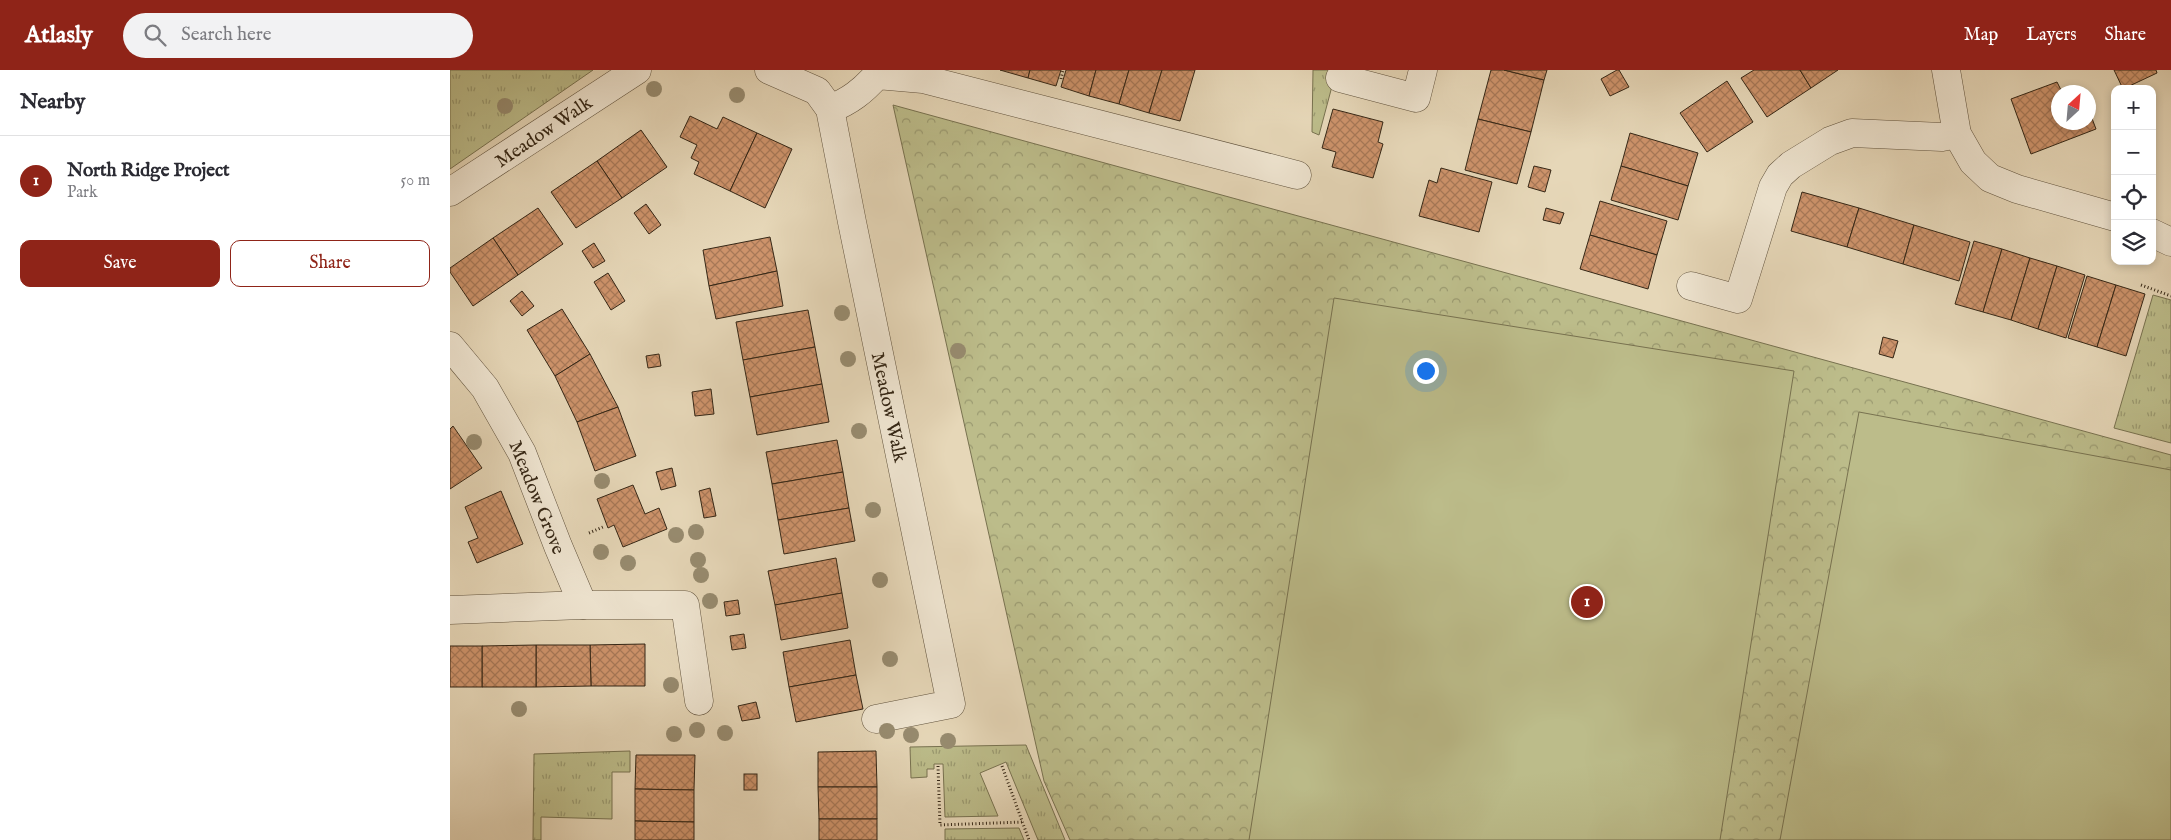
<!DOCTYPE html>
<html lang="en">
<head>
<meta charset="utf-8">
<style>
	body { margin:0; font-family:"IM FELL English",serif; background:#f2f2f3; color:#2b2b33 }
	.controls { position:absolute; right:15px; top:15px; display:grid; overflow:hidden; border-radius:10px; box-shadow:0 2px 8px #0003 }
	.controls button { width:45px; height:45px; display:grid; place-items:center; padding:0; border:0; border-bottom:1px solid #e1e1e2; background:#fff; color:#2b2b33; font:25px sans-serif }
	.compass { position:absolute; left:1601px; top:15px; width:45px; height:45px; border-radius:50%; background:#fff; box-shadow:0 2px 8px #0003; rotate:26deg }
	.you { position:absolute; left:975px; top:300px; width:18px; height:18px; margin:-12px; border:4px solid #fff; border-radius:50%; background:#1a73e8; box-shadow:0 0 0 8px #1a73e833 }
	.badge { display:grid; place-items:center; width:32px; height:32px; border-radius:50%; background:#8f2418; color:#fff; font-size:16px; font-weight:700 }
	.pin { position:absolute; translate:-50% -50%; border:2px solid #fff; box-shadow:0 1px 5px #0006 }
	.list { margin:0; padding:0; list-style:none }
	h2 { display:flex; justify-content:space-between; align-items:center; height:65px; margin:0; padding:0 20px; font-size:21px }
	h2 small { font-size:16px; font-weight:400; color:#7c7c81 }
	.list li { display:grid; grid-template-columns:32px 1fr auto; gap:15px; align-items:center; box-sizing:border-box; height:90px; padding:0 20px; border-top:1px solid #e1e1e2 }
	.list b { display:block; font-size:19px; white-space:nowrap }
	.list p { margin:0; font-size:16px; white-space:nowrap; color:#7c7c81 }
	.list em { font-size:16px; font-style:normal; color:#7c7c81 }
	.actions { display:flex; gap:10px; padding:15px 20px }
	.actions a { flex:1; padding:11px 0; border:1px solid #8f2418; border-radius:10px; text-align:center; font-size:18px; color:#8f2418 }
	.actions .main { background:#8f2418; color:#fff }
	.icon { flex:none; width:28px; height:28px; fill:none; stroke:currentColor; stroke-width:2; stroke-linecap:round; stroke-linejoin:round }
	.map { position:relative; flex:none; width:1721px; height:770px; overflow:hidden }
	header { display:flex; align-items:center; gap:30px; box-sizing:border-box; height:70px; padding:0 25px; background:#8f2418; color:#fff }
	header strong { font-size:24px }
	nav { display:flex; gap:28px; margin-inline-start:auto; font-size:18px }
	.search { width:350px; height:45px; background:#f2f2f3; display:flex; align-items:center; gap:12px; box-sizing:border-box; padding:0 18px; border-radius:28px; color:#7c7c81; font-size:19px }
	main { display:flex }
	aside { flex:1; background:#fff }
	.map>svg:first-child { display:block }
</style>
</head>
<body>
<header>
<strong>Atlasly</strong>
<div class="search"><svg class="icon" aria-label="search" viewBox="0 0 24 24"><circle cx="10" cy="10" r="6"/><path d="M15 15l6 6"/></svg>Search here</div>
<nav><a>Map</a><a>Layers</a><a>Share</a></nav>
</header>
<main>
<aside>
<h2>Nearby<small></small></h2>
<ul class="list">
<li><span class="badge">1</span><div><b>North Ridge Project</b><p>Park</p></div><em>50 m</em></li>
</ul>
<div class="actions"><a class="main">Save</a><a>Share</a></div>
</aside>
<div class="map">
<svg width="1721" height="770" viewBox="0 0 1721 770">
	<defs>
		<pattern id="grass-tufts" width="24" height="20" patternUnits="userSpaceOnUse" patternTransform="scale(1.25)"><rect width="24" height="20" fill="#bcbc8a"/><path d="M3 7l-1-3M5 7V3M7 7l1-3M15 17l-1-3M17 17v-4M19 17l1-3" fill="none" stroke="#9a9970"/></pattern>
		<pattern id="forest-crowns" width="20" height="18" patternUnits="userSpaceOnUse" patternTransform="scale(1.25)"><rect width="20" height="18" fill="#bcbc8a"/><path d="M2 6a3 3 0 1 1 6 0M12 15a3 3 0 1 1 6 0" fill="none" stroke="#9a9970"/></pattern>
		<pattern id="building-cross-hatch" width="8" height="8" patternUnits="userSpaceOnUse" patternTransform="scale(1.25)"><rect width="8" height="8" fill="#cd936b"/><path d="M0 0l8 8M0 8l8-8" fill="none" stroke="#a77857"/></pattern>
	</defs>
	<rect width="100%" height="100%" fill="#e6d7b8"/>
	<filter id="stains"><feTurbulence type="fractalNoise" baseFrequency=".004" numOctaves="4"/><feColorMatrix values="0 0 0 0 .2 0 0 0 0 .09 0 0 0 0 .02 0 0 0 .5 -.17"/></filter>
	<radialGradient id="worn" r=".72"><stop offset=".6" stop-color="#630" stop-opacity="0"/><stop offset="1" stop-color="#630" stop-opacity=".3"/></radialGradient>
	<g fill="url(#grass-tufts)" stroke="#787250">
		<path d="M0,0H143L0,99Z"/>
		<path d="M863,0H894L885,5L869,65L862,62Z"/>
		<path d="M1703,225L1721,230V373L1664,358Z"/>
		<path d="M576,675L615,770H588L556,692L530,703L548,746L495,747L493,694H484V699H477V707L461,708L460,677Z"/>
		<path d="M180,681V702H162V749L91,747V770H83L84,684Z"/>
		<path d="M569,758L574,770H495V759Z"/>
	</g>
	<path fill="url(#forest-crowns)" stroke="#787250" d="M443,35L1721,385V770H620L594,711Z"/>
	<g fill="#bcbc8a" stroke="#787250">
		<path d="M884,228L1344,301L1270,770H799Z"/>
		<path d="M1409,342L1721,400V770H1330Z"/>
	</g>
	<g fill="url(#building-cross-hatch)" stroke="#352716">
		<path d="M550,0H580L578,8Z"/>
		<path d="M580,0H611L606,16L578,8Z"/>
		<path d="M616,0H646L639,26L611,17Z"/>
		<path d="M646,0H679L669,34L639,26Z"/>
		<path d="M679,0H712L699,43L669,34Z"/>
		<path d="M712,0H745L730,51L699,43Z"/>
		<path d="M1041,0H1054L1094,10L1081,62L1028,49Z"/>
		<path d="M1054,0H1097L1094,10Z"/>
		<path d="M1167,0H1169L1179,17L1160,26L1151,9Z"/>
		<path d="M1304,0H1350L1361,18L1317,47L1291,8Z"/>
		<path d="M1350,0H1388L1361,18Z"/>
		<path d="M1664,0H1706L1707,3L1673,19Z"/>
		<path d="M1277,11L1303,52L1257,82L1230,43Z"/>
		<path d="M1607,12L1612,22H1608V52H1638V38L1646,59L1581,84L1561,29Z"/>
		<path d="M883,39L933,52L928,72L933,74L923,108L882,97L886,82L872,78Z"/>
		<path d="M240,46L267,59L273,47L307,63L280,121L244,104L249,92L241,88L247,75L230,67Z"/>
		<path d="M1028,49L1081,62L1067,114L1015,100Z"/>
		<path d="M191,60L217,97L172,128L147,91Z"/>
		<path d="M307,63L342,79L315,138L280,121Z"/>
		<path d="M1180,63L1248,83L1238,116L1171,96Z"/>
		<path d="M147,91L172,128L126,158L101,122Z"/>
		<path d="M1084,96L1101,100L1095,122L1078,117Z"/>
		<path d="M1171,96L1238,116L1228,150L1161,130Z"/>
		<path d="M991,98L1042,112L1029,162L969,146L979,110L987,113Z"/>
		<path d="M1352,122L1409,138L1397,177L1341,161Z"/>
		<path d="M1150,131L1217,151L1207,185L1140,165Z"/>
		<path d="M196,134L211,155L199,164L184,143Z"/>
		<path d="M88,138L113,174L68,205L43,168Z"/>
		<path d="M1096,138L1114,143L1110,154L1093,150Z"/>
		<path d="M1409,138L1464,155L1453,194L1397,177Z"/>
		<path d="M1464,155L1520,172L1509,211L1453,194Z"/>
		<path d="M1140,165L1207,185L1198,219L1130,199Z"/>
		<path d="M320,167L327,201L259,216L253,180Z"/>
		<path d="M43,168L68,205L23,236L0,202V198Z"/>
		<path d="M1524,171L1552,179L1533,242L1505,234Z"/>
		<path d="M144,173L155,191L143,198L132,181Z"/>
		<path d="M1552,179L1580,188L1561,250L1533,242Z"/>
		<path d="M1580,188L1607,196L1588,259L1561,250Z"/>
		<path d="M1607,196L1635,205L1616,268L1588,259Z"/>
		<path d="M327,201L333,236L266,249L259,216Z"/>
		<path d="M158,203L175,231L161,240L144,212Z"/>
		<path d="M1637,206L1666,215L1647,277L1618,268Z"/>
		<path d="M1666,215L1695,224L1676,286L1647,277Z"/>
		<path d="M72,221L84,236L72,246L60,231Z"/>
		<path d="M112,239L140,284L105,306L77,260Z"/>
		<path d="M358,240L365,277L293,290L286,252Z"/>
		<path d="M1433,267L1448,271L1443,288L1429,284Z"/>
		<path d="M365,277L372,314L300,327L293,290Z"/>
		<path d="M140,284L168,337L127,352L105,306Z"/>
		<path d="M209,284L211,296L198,298L196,286Z"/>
		<path d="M372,314L379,352L307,365L300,327Z"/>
		<path d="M261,319L264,344L245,346L242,322Z"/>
		<path d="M168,337L186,386L145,401L127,352Z"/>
		<path d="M3,356L32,398L0,419V359Z"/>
		<path d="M387,370L393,402L322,414L316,382Z"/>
		<path d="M222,398L226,416L211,420L206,402Z"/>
		<path d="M393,402L399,438L328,450L322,414Z"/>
		<path d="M183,415L195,444L209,438L217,459L173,477L164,455L158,458L147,429Z"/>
		<path d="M260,418L266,446L254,448L249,421Z"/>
		<path d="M51,421L73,474L27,493L18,472L28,468L15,437Z"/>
		<path d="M399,438L405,471L334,484L328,450Z"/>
		<path d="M386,488L392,523L325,535L318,501Z"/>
		<path d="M392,523L398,558L331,570L325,535Z"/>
		<path d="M288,530L290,544L276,546L274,532Z"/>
		<path d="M294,564L296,578L282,580L280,566Z"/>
		<path d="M400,570L406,605L339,617L333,582Z"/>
		<path d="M195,574V616H141L140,575Z"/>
		<path d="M86,575H140L141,616L86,617Z"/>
		<path d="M86,575V617H32V576Z"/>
		<rect x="0" y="576" width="32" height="41"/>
		<path d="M406,605L413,639L346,652L339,617Z"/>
		<path d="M306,632L310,648L292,651L288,636Z"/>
		<path d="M426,681L427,717H368V682Z"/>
		<path d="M186,685H245L244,720L185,719Z"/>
		<rect x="294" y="704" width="13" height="16"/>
		<path d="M368,717H427V749H369Z"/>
		<path d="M185,719L244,720V752L185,751Z"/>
		<rect x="369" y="749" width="58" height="21"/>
		<path d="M185,751L244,752V770H185Z"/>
	</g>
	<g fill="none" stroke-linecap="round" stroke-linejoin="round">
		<g stroke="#61533e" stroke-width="29">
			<g id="street">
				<path d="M319,0L367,21L380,39L402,152L501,634L426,649"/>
				<path d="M1496,0L1507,64L1523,92L1540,108L1567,119L1665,147"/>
				<path d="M890,8L966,28L973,0"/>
				<path d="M380,39C400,31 413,21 427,5L473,9L847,105"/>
				<path d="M0,122L187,0"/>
				<path d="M1702,163L1721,172"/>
				<path d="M1241,216L1288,229L1323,117L1330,105L1341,95L1380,71L1402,63L1492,67L1507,64"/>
				<path d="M0,276L35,318L72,383L108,476L133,535"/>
				<path d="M0,540L133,535H235L249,631"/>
			</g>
		</g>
		<g stroke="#352716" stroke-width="3" stroke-dasharray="1 2.5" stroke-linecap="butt">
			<path d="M611,9L613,0"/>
			<path d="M1691,215L1721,226"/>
			<path d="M139,463L153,457"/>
			<path d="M488,696L490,755L572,752"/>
			<path d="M552,696L579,770"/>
		</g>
		<use href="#street" stroke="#efe5d1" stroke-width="28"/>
	</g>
	<g fill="#978b6f">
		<circle cx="204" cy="19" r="8"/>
		<circle cx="287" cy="25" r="8"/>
		<circle cx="55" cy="36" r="8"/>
		<circle cx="392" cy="243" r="8"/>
		<circle cx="508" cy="281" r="8"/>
		<circle cx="398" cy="289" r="8"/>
		<circle cx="409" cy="361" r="8"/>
		<circle cx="24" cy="372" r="8"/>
		<circle cx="152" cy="411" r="8"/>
		<circle cx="423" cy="440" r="8"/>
		<circle cx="246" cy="462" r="8"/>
		<circle cx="226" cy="465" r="8"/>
		<circle cx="151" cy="482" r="8"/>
		<circle cx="248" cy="490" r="8"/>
		<circle cx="178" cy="493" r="8"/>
		<circle cx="251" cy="505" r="8"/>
		<circle cx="430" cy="510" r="8"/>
		<circle cx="260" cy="531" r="8"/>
		<circle cx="440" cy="589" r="8"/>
		<circle cx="221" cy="615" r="8"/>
		<circle cx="69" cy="639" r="8"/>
		<circle cx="247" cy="660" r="8"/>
		<circle cx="437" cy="661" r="8"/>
		<circle cx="275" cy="663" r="8"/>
		<circle cx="224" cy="664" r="8"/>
		<circle cx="461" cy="665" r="8"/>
		<circle cx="498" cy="671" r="8"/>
	</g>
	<g text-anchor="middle" stroke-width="4.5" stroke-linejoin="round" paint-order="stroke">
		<g font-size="19" fill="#352716" stroke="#efe5d1">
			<text transform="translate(93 61) rotate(-34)" y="7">Meadow Walk</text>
			<text transform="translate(440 337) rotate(78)" y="7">Meadow Walk</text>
			<text transform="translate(88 427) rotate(68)" y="7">Meadow Grove</text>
		</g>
	</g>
	<rect width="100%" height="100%" filter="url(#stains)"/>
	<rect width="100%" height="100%" fill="url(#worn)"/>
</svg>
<div class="controls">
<button>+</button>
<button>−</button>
<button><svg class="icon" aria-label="locate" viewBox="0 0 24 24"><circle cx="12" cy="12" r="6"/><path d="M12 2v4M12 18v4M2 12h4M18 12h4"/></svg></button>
<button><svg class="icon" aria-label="layers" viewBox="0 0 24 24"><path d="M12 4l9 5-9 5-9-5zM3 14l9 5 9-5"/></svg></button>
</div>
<svg class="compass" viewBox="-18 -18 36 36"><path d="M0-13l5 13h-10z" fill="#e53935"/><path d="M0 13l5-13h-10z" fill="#7c7c81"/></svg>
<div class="you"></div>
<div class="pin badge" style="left:1137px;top:532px">1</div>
</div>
</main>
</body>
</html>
